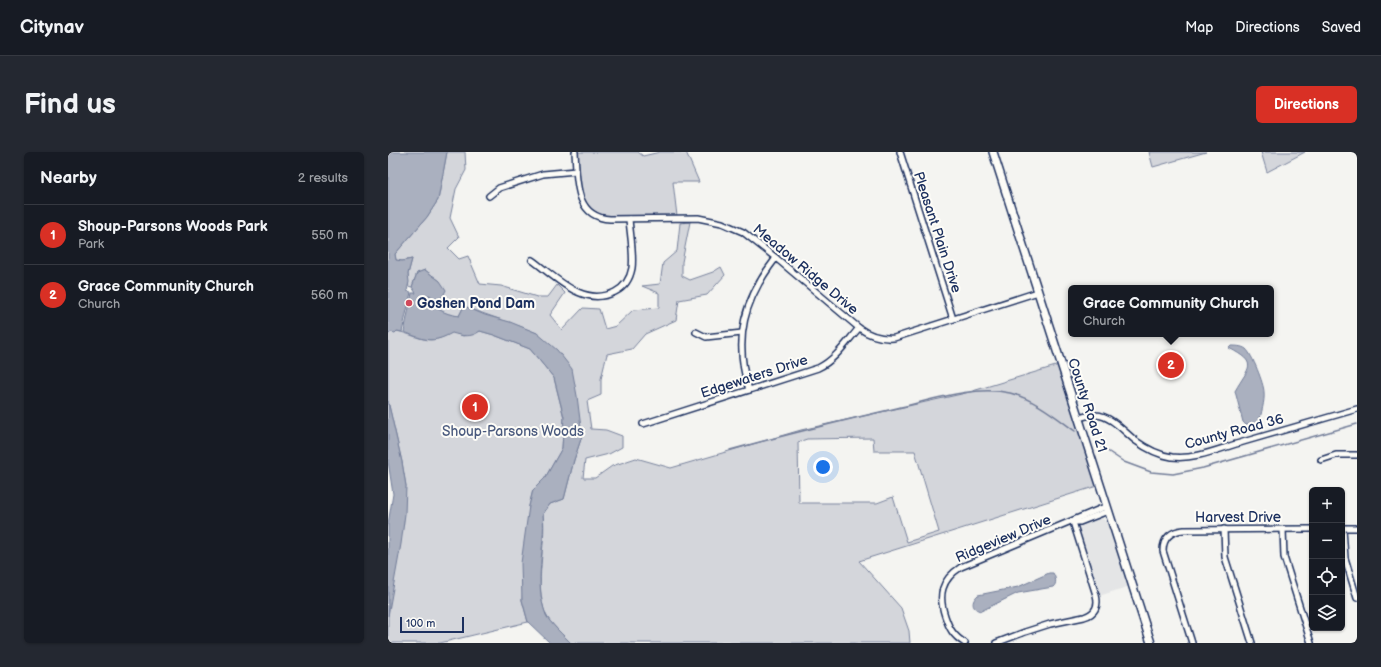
<!DOCTYPE html>
<html lang="en">
<head>
<meta charset="utf-8">
<style>
	body { margin:0; font-family:"Balsamiq Sans",sans-serif; background:#242831; color:#f1f3f6 }
	.controls { position:absolute; right:12px; bottom:12px; display:grid; overflow:hidden; border-radius:6px; box-shadow:0 1px 3px #0004 }
	.controls button { width:36px; height:36px; display:grid; place-items:center; padding:0; border:0; border-bottom:1px solid #363941; background:#171b24; color:#f1f3f6; font:20px sans-serif }
	.scale { position:absolute; left:12px; bottom:10px; width:64px; box-sizing:border-box; padding-left:4px; border:2px solid #1b2f5e; border-top:0; font-size:11px; line-height:14px; white-space:nowrap; color:#1b2f5e; -webkit-text-stroke:3px #fdfcf7; paint-order:stroke }
	.you { position:absolute; left:435px; top:315px; width:14px; height:14px; margin:-10px; border:3px solid #fff; border-radius:50%; background:#1a73e8; box-shadow:0 0 0 6px #1a73e833 }
	.badge { display:grid; place-items:center; width:26px; height:26px; border-radius:50%; background:#d93025; color:#fff; font-size:13px; font-weight:700 }
	.pin { position:absolute; translate:-50% -50%; border:2px solid #fff; box-shadow:0 1px 4px #0006 }
	.popup { position:absolute; left:680px; top:133px; width:206px; height:52px; box-sizing:border-box; display:grid; place-content:center; border-radius:6px; background:#171b24; filter:drop-shadow(0 1px 3px #0005); font-size:13px; white-space:nowrap; color:#9ea1a6 }
	.popup b { font-size:15px; color:#f1f3f6 }
	.popup::after { content:''; position:absolute; left:50%; top:100%; margin-left:-8px; border:8px solid transparent; border-top-color:#171b24 }
	.list { margin:0; padding:0; list-style:none }
	h2 { display:flex; justify-content:space-between; align-items:center; height:52px; margin:0; padding:0 16px; font-size:17px }
	h2 small { font-size:13px; font-weight:400; color:#9ea1a6 }
	.list li { display:grid; grid-template-columns:26px 1fr auto; gap:12px; align-items:center; box-sizing:border-box; height:60px; padding:0 16px; border-top:1px solid #363941 }
	.list b { display:block; font-size:15px; white-space:nowrap }
	.list p { margin:0; font-size:13px; white-space:nowrap; color:#9ea1a6 }
	.list em { font-size:13px; font-style:normal; color:#9ea1a6 }
	.icon { flex:none; width:22px; height:22px; fill:none; stroke:currentColor; stroke-width:2; stroke-linecap:round; stroke-linejoin:round }
	.map { position:relative; flex:none; width:969px; height:491px; overflow:hidden; border-radius:6px }
	header { display:flex; align-items:center; gap:24px; box-sizing:border-box; height:56px; padding:0 20px; background:#171b24; border-bottom:1px solid #363941 }
	header strong { font-size:19px }
	nav { display:flex; gap:22px; margin-inline-start:auto; font-size:14px }
	.intro { display:flex; align-items:center; justify-content:space-between; box-sizing:border-box; height:96px; padding:0 24px }
	h1 { margin:0; font-size:28px }
	.button { padding:10px 18px; border-radius:6px; background:#d93025; color:#fff; font-size:14px; font-weight:700 }
	main { display:flex; gap:24px; padding:0 24px }
	aside { flex:1; background:#171b24; border-radius:6px; box-shadow:0 1px 3px #0004 }
	.map>svg:first-child { display:block }
</style>
</head>
<body>
<header>
<strong>Citynav</strong>
<nav><a>Map</a><a>Directions</a><a>Saved</a></nav>
</header>
<div class="intro"><h1>Find us</h1><a class="button">Directions</a></div>
<main>
<aside>
<h2>Nearby<small>2 results</small></h2>
<ul class="list">
<li><span class="badge">1</span><div><b>Shoup-Parsons Woods Park</b><p>Park</p></div><em>550 m</em></li>
<li><span class="badge">2</span><div><b>Grace Community Church</b><p>Church</p></div><em>560 m</em></li>
</ul>
</aside>
<div class="map">
<svg width="969" height="491" viewBox="0 0 969 491">
	<rect width="100%" height="100%" fill="#f4f4f1"/>
	<filter id="ink" filterUnits="userSpaceOnUse"><feTurbulence type="fractalNoise" baseFrequency=".025" numOctaves="2"/><feDisplacementMap in="SourceGraphic" scale="8" xChannelSelector="R" yChannelSelector="G"/><feConvolveMatrix kernelMatrix="1 2 1 2 8 2 1 2 1" color-interpolation-filters="sRGB"/></filter>
	<g filter="url(#ink)">
		<path fill="#e4e5e6" d="M712,365L718,369L725,381L742,434L711,444L690,374Z"/>
		<g fill="#d4d6db" stroke="#78829c" fill-rule="evenodd">
			<path d="M59,0H77L78,18L68,37L62,66L71,85L60,96L71,107L80,104L92,132L113,134L149,145H160L169,133L177,141L162,163L174,178L195,156L211,157L217,177L228,174L245,158L271,156V141L254,134L272,132L275,111L289,99L292,71L302,70L294,110V124L302,128L325,120L333,115L337,123L319,143L291,148L288,168L257,182L244,197L219,202L213,227V243L199,249L203,277L218,278L234,284V295L221,302L197,308L195,326H207L224,314L248,306L283,316L413,278L578,241L671,213L709,334L471,409L513,456L521,479L522,491H183C177,485 161,470 158,463C145,430 159,395 155,362L162,352L176,347L186,308L194,284L149,181C125,171 100,164 76,154L71,164C54,162 49,158 38,144L43,143L52,129L37,118L29,121L24,135L20,134V122L24,107L14,109L8,108L7,102L39,65L50,48ZM485,286L486,299H527L551,380L519,390L505,345L489,351H411L410,290L419,287Z"/>
			<path d="M189,0H250L255,4L272,0H298L311,30H285L289,64H220C188,59 191,25 189,0Z"/>
			<path d="M761,0H818L765,15Z"/>
			<path d="M873,0H917L879,20Z"/>
			<path d="M9,179C34,185 40,195 64,180L75,184L92,179L106,183L142,197L166,226L176,266L174,296L157,326L145,338L141,354L134,448L140,470L52,491H0V408L18,334L14,310L0,249V183L3,180Z"/>
		</g>
		<g fill="#aab0bf" stroke="#717c98">
			<path d="M0,0H59L50,48L39,65L7,102L8,108L14,109L24,107L20,122L21,130L19,139L23,140L14,180L9,179L7,181L3,180L0,183Z"/>
			<path d="M37,118L52,129L58,138L54,146L46,148L42,143L38,144C47,157 56,162 71,164L76,154L97,163L122,170L149,181L169,198L184,217L189,244L194,284L186,308L176,347L162,352L155,362C158,395 145,430 158,463C161,470 177,485 183,491H162L140,470L134,448L133,411L141,354L145,338L157,326L174,296L176,265L166,226L142,197L106,183L92,179C83,186 74,184 64,181C44,192 37,188 16,180L24,141H28L24,135L29,121Z"/>
			<path d="M843,194C848,194 854,194 858,197C864,202 876,232 876,240C877,250 873,261 871,271L869,273H858L855,270L847,239C861,214 871,212 841,196Z"/>
			<path d="M0,249L14,310L18,334L17,362L13,392L0,464V372L5,342L0,309Z"/>
			<path d="M661,421H665C668,426 669,432 665,435L630,441L593,459C583,457 583,449 590,443L630,435Z"/>
		</g>
		<g fill="none" stroke-linecap="round" stroke-linejoin="round">
			<g stroke="#717c98" stroke-width="1.5">
				<path d="M709,292L736,310L763,320L785,322L815,316L969,272"/>
				<path d="M342,298C397,283 453,269 509,256C544,248 586,233 622,241C646,247 668,265 687,279"/>
			</g>
			<g stroke="#1b2f5e" stroke-width="8">
				<g id="street">
					<path d="M187,0C189,27 186,65 222,67L310,66L334,71L355,80L388,106L471,176C482,184 492,187 506,186L650,140"/>
					<path d="M512,0L565,167"/>
					<path d="M101,44L111,36L155,22L188,19"/>
					<path d="M144,108C168,125 195,156 227,140C237,135 242,127 244,116C246,102 242,81 241,67"/>
					<path d="M308,180L318,185L354,181"/>
					<path d="M361,238C345,187 356,147 388,106"/>
					<path d="M690,266C696,265 702,262 708,263C724,264 736,280 748,289C759,297 771,303 784,305C807,308 833,296 855,290C893,279 931,268 969,257"/>
					<path d="M255,272L430,216C447,208 458,191 471,176"/>
					<path d="M933,308L948,303H969"/>
					<path d="M685,370H692L720,359"/>
					<path d="M954,376H969"/>
					<path d="M955,376L957,406L969,446"/>
					<path d="M836,377L837,405L864,491"/>
					<path d="M895,377L896,405L923,491"/>
					<path d="M577,491C565,484 561,476 557,464C550,443 553,428 573,415L719,354"/>
					<path d="M608,491L637,480L662,472L696,465C707,462 711,454 708,443L685,370"/>
					<path d="M804,491L775,399C775,386 783,379 796,378L924,377"/>
				</g>
			</g>
			<g stroke="#1b2f5e" stroke-width="10">
				<path id="secondary" d="M605,0L763,491"/>
			</g>
			<use href="#street" stroke="#fdfcf7" stroke-width="5"/>
			<use href="#secondary" stroke="#fdfcf7" stroke-width="7"/>
		</g>
	</g>
	<circle fill="#d1495b" stroke="#fdfcf7" stroke-width="1.5" cx="21" cy="151" r="4"/>
	<g text-anchor="middle" stroke-width="4" stroke-linejoin="round" paint-order="stroke">
		<g font-size="14" fill="#1b2f5e" stroke="#fdfcf7">
			<text transform="translate(550 80) rotate(72)" y="5">Pleasant Plain Drive</text>
			<text transform="translate(418 117) rotate(40)" y="5">Meadow Ridge Drive</text>
			<text transform="translate(366 224) rotate(-18)" y="5">Edgewaters Drive</text>
			<text transform="translate(700 253) rotate(72)" y="5">County Road 21</text>
			<text transform="translate(846 279) rotate(-15)" y="5">County Road 36</text>
			<text x="850" y="370">Harvest Drive</text>
			<text transform="translate(615 386) rotate(-23)" y="5">Ridgeview Drive</text>
		</g>
		<g font-size="14" font-weight="bold" fill="#1b2f5e" stroke="#fdfcf7" text-anchor="start">
			<text x="29" y="156">Goshen Pond Dam</text>
		</g>
		<g font-size="14" fill="#49597d" stroke="#fdfcf7">
			<text x="125" y="284">Shoup-Parsons Woods</text>
		</g>
	</g>
</svg>
<div class="controls">
<button>+</button>
<button>−</button>
<button><svg class="icon" aria-label="locate" viewBox="0 0 24 24"><circle cx="12" cy="12" r="6"/><path d="M12 2v4M12 18v4M2 12h4M18 12h4"/></svg></button>
<button><svg class="icon" aria-label="layers" viewBox="0 0 24 24"><path d="M12 4l9 5-9 5-9-5zM3 14l9 5 9-5"/></svg></button>
</div>
<div class="scale">100 m</div>
<div class="you"></div>
<div class="pin badge" style="left:87px;top:255px">1</div>
<div class="pin badge" style="left:783px;top:213px">2</div>
<div class="popup"><b>Grace Community Church</b>Church</div>
</div>
</main>
</body>
</html>
